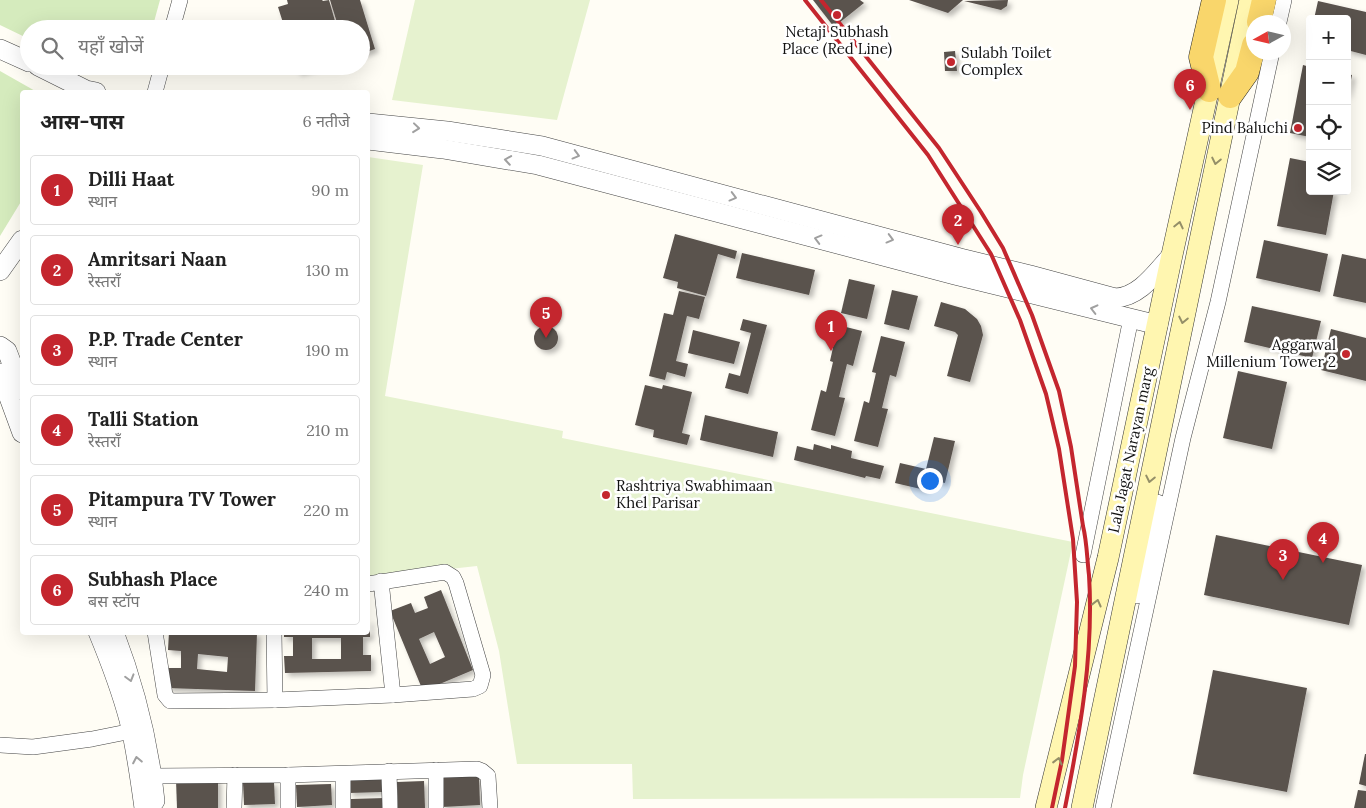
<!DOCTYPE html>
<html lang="hi">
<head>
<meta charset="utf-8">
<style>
	body { margin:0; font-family:Lora,"Noto Sans Devanagari",serif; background:#f6f6f6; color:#222 }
	.controls { position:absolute; right:15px; top:15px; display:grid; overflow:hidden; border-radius:5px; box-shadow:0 5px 20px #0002 }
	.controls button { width:45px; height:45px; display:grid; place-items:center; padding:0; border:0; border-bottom:1px solid #e0e0e0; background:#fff; color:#222; font:25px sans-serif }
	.compass { position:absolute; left:1246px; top:15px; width:45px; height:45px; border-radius:50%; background:#fff; box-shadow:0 5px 20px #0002; rotate:262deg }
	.you { position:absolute; left:929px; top:480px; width:18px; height:18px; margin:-12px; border:4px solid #fff; border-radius:50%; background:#1a73e8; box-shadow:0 0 0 8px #1a73e833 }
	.badge { display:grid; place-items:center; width:32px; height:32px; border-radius:50%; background:#c4262e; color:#fff; font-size:16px; font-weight:700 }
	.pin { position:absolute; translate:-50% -41px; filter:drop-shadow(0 1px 2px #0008) }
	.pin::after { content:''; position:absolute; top:26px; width:18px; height:15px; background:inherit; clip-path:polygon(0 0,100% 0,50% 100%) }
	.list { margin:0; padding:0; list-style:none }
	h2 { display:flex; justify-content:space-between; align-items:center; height:65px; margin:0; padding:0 20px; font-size:21px }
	h2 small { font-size:16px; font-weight:400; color:#767676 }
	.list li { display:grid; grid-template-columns:32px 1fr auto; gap:15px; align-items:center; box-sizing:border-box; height:70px; margin:0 10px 10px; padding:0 10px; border:1px solid #e0e0e0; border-radius:5px }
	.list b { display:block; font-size:19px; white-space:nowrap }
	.list p { margin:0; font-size:16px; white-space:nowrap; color:#767676 }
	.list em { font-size:16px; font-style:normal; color:#767676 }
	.icon { flex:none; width:28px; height:28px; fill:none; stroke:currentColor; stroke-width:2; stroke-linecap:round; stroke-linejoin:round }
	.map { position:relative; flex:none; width:1366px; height:808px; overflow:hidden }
	.search { position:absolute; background:#fff; box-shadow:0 5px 20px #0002; left:20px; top:20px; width:350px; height:55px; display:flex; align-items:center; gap:12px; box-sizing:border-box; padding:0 18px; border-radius:28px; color:#767676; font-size:19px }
	.panel { position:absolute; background:#fff; box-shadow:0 5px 20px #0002; left:20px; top:90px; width:350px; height:545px; border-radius:5px }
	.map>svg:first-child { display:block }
</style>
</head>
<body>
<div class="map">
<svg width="1366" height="808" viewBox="0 0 1366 808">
	<defs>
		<filter id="shadow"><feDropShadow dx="3.5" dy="3.5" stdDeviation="2.5" flood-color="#0004"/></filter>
	</defs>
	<rect width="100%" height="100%" fill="#fffdf5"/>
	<g fill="#d5ebbd">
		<path d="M0,0H160L152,29H29V39L0,25Z"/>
		<path d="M0,71L37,92H22V200L0,236Z"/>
	</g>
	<g fill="#e6f2cf">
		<path d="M415,0H590L557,120L392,100Z"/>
		<path d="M368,157L423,165L385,396L563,431L562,438L1073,542L1023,775L1020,798L633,799L632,764H517L499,651L477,566L368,578Z"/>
	</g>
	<g fill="#5a524d" fill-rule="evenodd" filter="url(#shadow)">
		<path d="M287,0H322L323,1L329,0L335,21L330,23L331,29H285L278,7L288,4Z"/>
		<path d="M330,0H360L375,49L361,54V29H339Z"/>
		<path d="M813,0H860L864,3L834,27Z"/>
		<path d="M909,0H963L948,13Z"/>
		<path d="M1008,0L1007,6L1001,10L964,1Z"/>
		<path d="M1318,1L1366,12V55L1347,50V19H1314Z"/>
		<path d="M955,51L957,71H945L944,52Z"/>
		<path d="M1303,65L1310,67V137L1290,133Z"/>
		<path d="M296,66H315V67L298,72Z"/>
		<path d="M1347,74L1352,75L1348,95H1347Z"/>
		<path d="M1290,158L1310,162V191H1334L1326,235L1277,226Z"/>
		<path d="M675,234L737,251L735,259L718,254L706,296L677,288L678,282L663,278Z"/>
		<path d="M1264,240L1328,254L1320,292L1256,278Z"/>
		<path d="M742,253L815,270L809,295L736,278Z"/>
		<path d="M1342,254L1366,259V303L1333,296Z"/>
		<path d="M849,279L875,285L867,319L841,313Z"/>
		<path d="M892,290L918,296L909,330L884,324Z"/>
		<path d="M679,291L705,297L699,319L687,316L676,361L688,364L685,377L667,372L665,380L649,376L664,313L673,315Z"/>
		<path d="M941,302L965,309L977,319L981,326L983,335L970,382L947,376L958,335L955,332L934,326Z"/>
		<path d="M1252,306L1321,321L1312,358L1244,342Z"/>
		<path d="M743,319L767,325L748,394L725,388L729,373L740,376L751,333L740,330Z"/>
		<path d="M838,325L862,331L853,366L847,364L839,397L845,398L835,436L811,430L821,390L826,392L833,362L830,361Z"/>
		<circle cx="546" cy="338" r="12"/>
		<path d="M1331,329L1366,338V381L1321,370Z"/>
		<path d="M693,330L740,342L734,364L688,353Z"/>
		<path d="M881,336L905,342L896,377L890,375L882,408L888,409L878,447L854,441L864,401L869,403L876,373L872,372Z"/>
		<path d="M1238,371L1287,382L1272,449L1223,438Z"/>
		<path d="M645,385L662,389L663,385L692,392L682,433L690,435L687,445L653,437L654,430L635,425Z"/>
		<path d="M705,415L778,432L773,457L700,440Z"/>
		<path d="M934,437L955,441L945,483L927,479L925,490L895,483L900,463L926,469Z"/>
		<path d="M814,444L831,449V445L852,451L851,458L884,466L880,479L866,476L865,478L794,460L797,446L813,450Z"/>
		<path d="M1216,535L1362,565L1349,625L1204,595Z"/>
		<path d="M441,590L473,670L423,691L390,611L411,603L415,613L428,608L424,597ZM434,632L445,657L430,664L419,639Z"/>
		<path d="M368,620H370V637H363V655H371V671L285,673L284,656H293V637H284V632H368ZM312,638H341V659H312Z"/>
		<path d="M169,632L257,633L255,691L167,688L168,668H181V651L168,650ZM198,654L228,657L227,672L197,669Z"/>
		<path d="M1213,670L1307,688L1287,792L1193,774Z"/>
		<path d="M1365,754H1366V786L1359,784Z"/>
		<path d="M479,776L480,805L442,807L441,777Z"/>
		<path d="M381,777L382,792L349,793L348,778Z"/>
		<path d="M218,779V808H177L176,780Z"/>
		<path d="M424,781L425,808H398L397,782Z"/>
		<path d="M274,782L275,804L244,805L243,783Z"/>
		<path d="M331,784L332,805L297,807L296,785Z"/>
		<path d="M1358,790L1366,791V808H1354Z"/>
		<path d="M385,798V808H351V799Z"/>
	</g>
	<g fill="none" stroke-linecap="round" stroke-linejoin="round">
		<g stroke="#444" stroke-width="16">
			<g id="minor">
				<path d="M1279,22L1284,0"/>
				<path d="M172,29L180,0"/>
				<path d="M155,92L162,66"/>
				<path d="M1083,555L1131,318"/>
				<path d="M368,584L445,572L453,577L456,583L483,675L480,686L473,689L393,695L381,581"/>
				<path d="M1137,596L1157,502L1168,506"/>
				<path d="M155,632L165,695L170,701L275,700L393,695"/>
				<path d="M274,632L275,700"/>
				<path d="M0,745L33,747L92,739L142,729"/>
				<path d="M436,770V808"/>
				<path d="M389,771L390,808"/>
				<path d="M288,775V808"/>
				<path d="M153,776L288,775L477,769L482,771L488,776L490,808"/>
				<path d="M234,808L235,775"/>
				<path d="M343,808V774"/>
				<path d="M1103,808L1183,438L1218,302L1272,52"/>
			</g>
		</g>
		<g stroke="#444" stroke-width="20">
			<g id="tertiary">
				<path d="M0,49L29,62"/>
				<path d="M38,66L86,90L96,92"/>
				<path d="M368,123L447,131L542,146L960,258L1030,275L1115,298C1140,297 1156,272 1172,255"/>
				<path d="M368,140L443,149L538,165L955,275L1158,325"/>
				<path d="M0,271L22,240"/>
				<path d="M0,346L7,351L22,390"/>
				<path d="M0,373L22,433"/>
				<path d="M98,632C110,661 121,690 129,720C136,749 140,779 144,808"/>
				<path d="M114,632C135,687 149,743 155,801"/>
			</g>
		</g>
		<g stroke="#333" stroke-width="22">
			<g id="secondary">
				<path d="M1046,808L1108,558L1172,255L1228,0"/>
				<path d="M1082,808L1250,0"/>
			</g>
		</g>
		<g stroke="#222" stroke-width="25">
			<g id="primary">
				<path d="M1259,22L1264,0"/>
				<path d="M1209,90L1201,57L1214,0"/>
				<path d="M1230,96L1247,72L1254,45"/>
			</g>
		</g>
		<use href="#minor" stroke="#fff" stroke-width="15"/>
		<use href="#tertiary" stroke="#fff" stroke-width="19"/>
		<use href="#secondary" stroke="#fff6b0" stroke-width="21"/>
		<use href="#primary" stroke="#f9d66b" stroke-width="24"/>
		<g stroke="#c4262e" stroke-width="4">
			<path d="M805,0L928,155L991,254L1020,320L1046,394L1059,449L1073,539L1077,602L1075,666L1062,760L1052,808"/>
			<path d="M821,0L939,148L981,212L1003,248L1032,315L1059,391L1071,447L1083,526C1087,542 1087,559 1089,575C1094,654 1080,732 1065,808"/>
		</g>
	</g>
	<defs><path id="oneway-chevron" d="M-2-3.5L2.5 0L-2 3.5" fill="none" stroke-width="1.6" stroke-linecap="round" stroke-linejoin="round" transform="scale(1.25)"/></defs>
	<g stroke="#a0a0a0">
		<use href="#oneway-chevron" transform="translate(416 128) rotate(6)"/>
		<use href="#oneway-chevron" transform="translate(576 155) rotate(15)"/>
		<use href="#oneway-chevron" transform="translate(508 160) rotate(-171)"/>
		<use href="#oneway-chevron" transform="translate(733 197) rotate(15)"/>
		<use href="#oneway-chevron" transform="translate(818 239) rotate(-165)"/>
		<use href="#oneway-chevron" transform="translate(890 239) rotate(15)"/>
		<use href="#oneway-chevron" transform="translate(1094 309) rotate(-166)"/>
		<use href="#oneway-chevron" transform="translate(130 678) rotate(74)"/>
		<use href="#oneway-chevron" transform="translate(137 760) rotate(-101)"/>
	</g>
	<g stroke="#948f68">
		<use href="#oneway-chevron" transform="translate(1216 161) rotate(102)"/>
		<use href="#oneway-chevron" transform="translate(1179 225) rotate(-77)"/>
		<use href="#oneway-chevron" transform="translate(1183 320) rotate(102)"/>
		<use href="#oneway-chevron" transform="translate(1150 479) rotate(102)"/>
		<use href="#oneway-chevron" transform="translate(1097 603) rotate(-76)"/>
		<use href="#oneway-chevron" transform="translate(1058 761) rotate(-76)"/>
	</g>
	<g fill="#c4262e" stroke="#fff" stroke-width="2">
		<circle cx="837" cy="15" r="5"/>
		<circle cx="951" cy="62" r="5"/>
		<circle cx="1298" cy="128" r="5"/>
		<circle cx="1346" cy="354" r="5"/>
		<circle cx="606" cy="495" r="5"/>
	</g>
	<g text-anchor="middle" stroke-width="5" stroke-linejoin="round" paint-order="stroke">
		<g font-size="15" fill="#111" stroke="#fff" text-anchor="start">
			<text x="837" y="37" text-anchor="middle">Netaji Subhash<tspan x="837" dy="17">Place (Red Line)</tspan></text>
			<text x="961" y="58">Sulabh Toilet<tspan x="961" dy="17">Complex</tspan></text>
			<text x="1288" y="133" text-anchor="end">Pind Baluchi</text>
			<text x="1336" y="350" text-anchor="end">Aggarwal<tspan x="1336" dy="17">Millenium Tower 2</tspan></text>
			<text x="616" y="491">Rashtriya Swabhimaan<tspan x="616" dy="17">Khel Parisar</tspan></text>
		</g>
		<g font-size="15" fill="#111" stroke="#fff">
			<text transform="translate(1131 450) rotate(-78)" y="5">Lala Jagat Narayan marg</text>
		</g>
	</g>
</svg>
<div class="controls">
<button>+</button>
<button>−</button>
<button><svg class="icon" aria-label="locate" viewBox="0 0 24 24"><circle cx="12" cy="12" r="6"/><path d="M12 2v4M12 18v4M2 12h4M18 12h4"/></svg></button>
<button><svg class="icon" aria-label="layers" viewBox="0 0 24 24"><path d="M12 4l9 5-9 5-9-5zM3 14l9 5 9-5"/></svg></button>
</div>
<svg class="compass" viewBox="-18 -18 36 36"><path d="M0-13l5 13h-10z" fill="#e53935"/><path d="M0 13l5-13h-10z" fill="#767676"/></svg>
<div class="you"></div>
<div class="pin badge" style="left:831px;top:351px">1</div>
<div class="pin badge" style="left:958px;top:245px">2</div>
<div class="pin badge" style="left:1283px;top:580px">3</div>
<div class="pin badge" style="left:1323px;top:563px">4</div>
<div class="pin badge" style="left:546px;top:338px">5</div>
<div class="pin badge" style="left:1190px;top:110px">6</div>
<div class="search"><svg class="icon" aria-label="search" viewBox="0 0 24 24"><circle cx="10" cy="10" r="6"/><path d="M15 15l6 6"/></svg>यहाँ खोजें</div>
<section class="panel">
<h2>आस-पास<small>6 नतीजे</small></h2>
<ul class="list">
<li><span class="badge">1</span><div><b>Dilli Haat</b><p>स्थान</p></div><em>90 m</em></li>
<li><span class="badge">2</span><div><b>Amritsari Naan</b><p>रेस्तराँ</p></div><em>130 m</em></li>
<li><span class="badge">3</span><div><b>P.P. Trade Center</b><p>स्थान</p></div><em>190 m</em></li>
<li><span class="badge">4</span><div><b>Talli Station</b><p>रेस्तराँ</p></div><em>210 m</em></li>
<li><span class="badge">5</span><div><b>Pitampura TV Tower</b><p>स्थान</p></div><em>220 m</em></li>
<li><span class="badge">6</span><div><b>Subhash Place</b><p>बस स्टॉप</p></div><em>240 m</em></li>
</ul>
</section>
</div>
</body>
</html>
